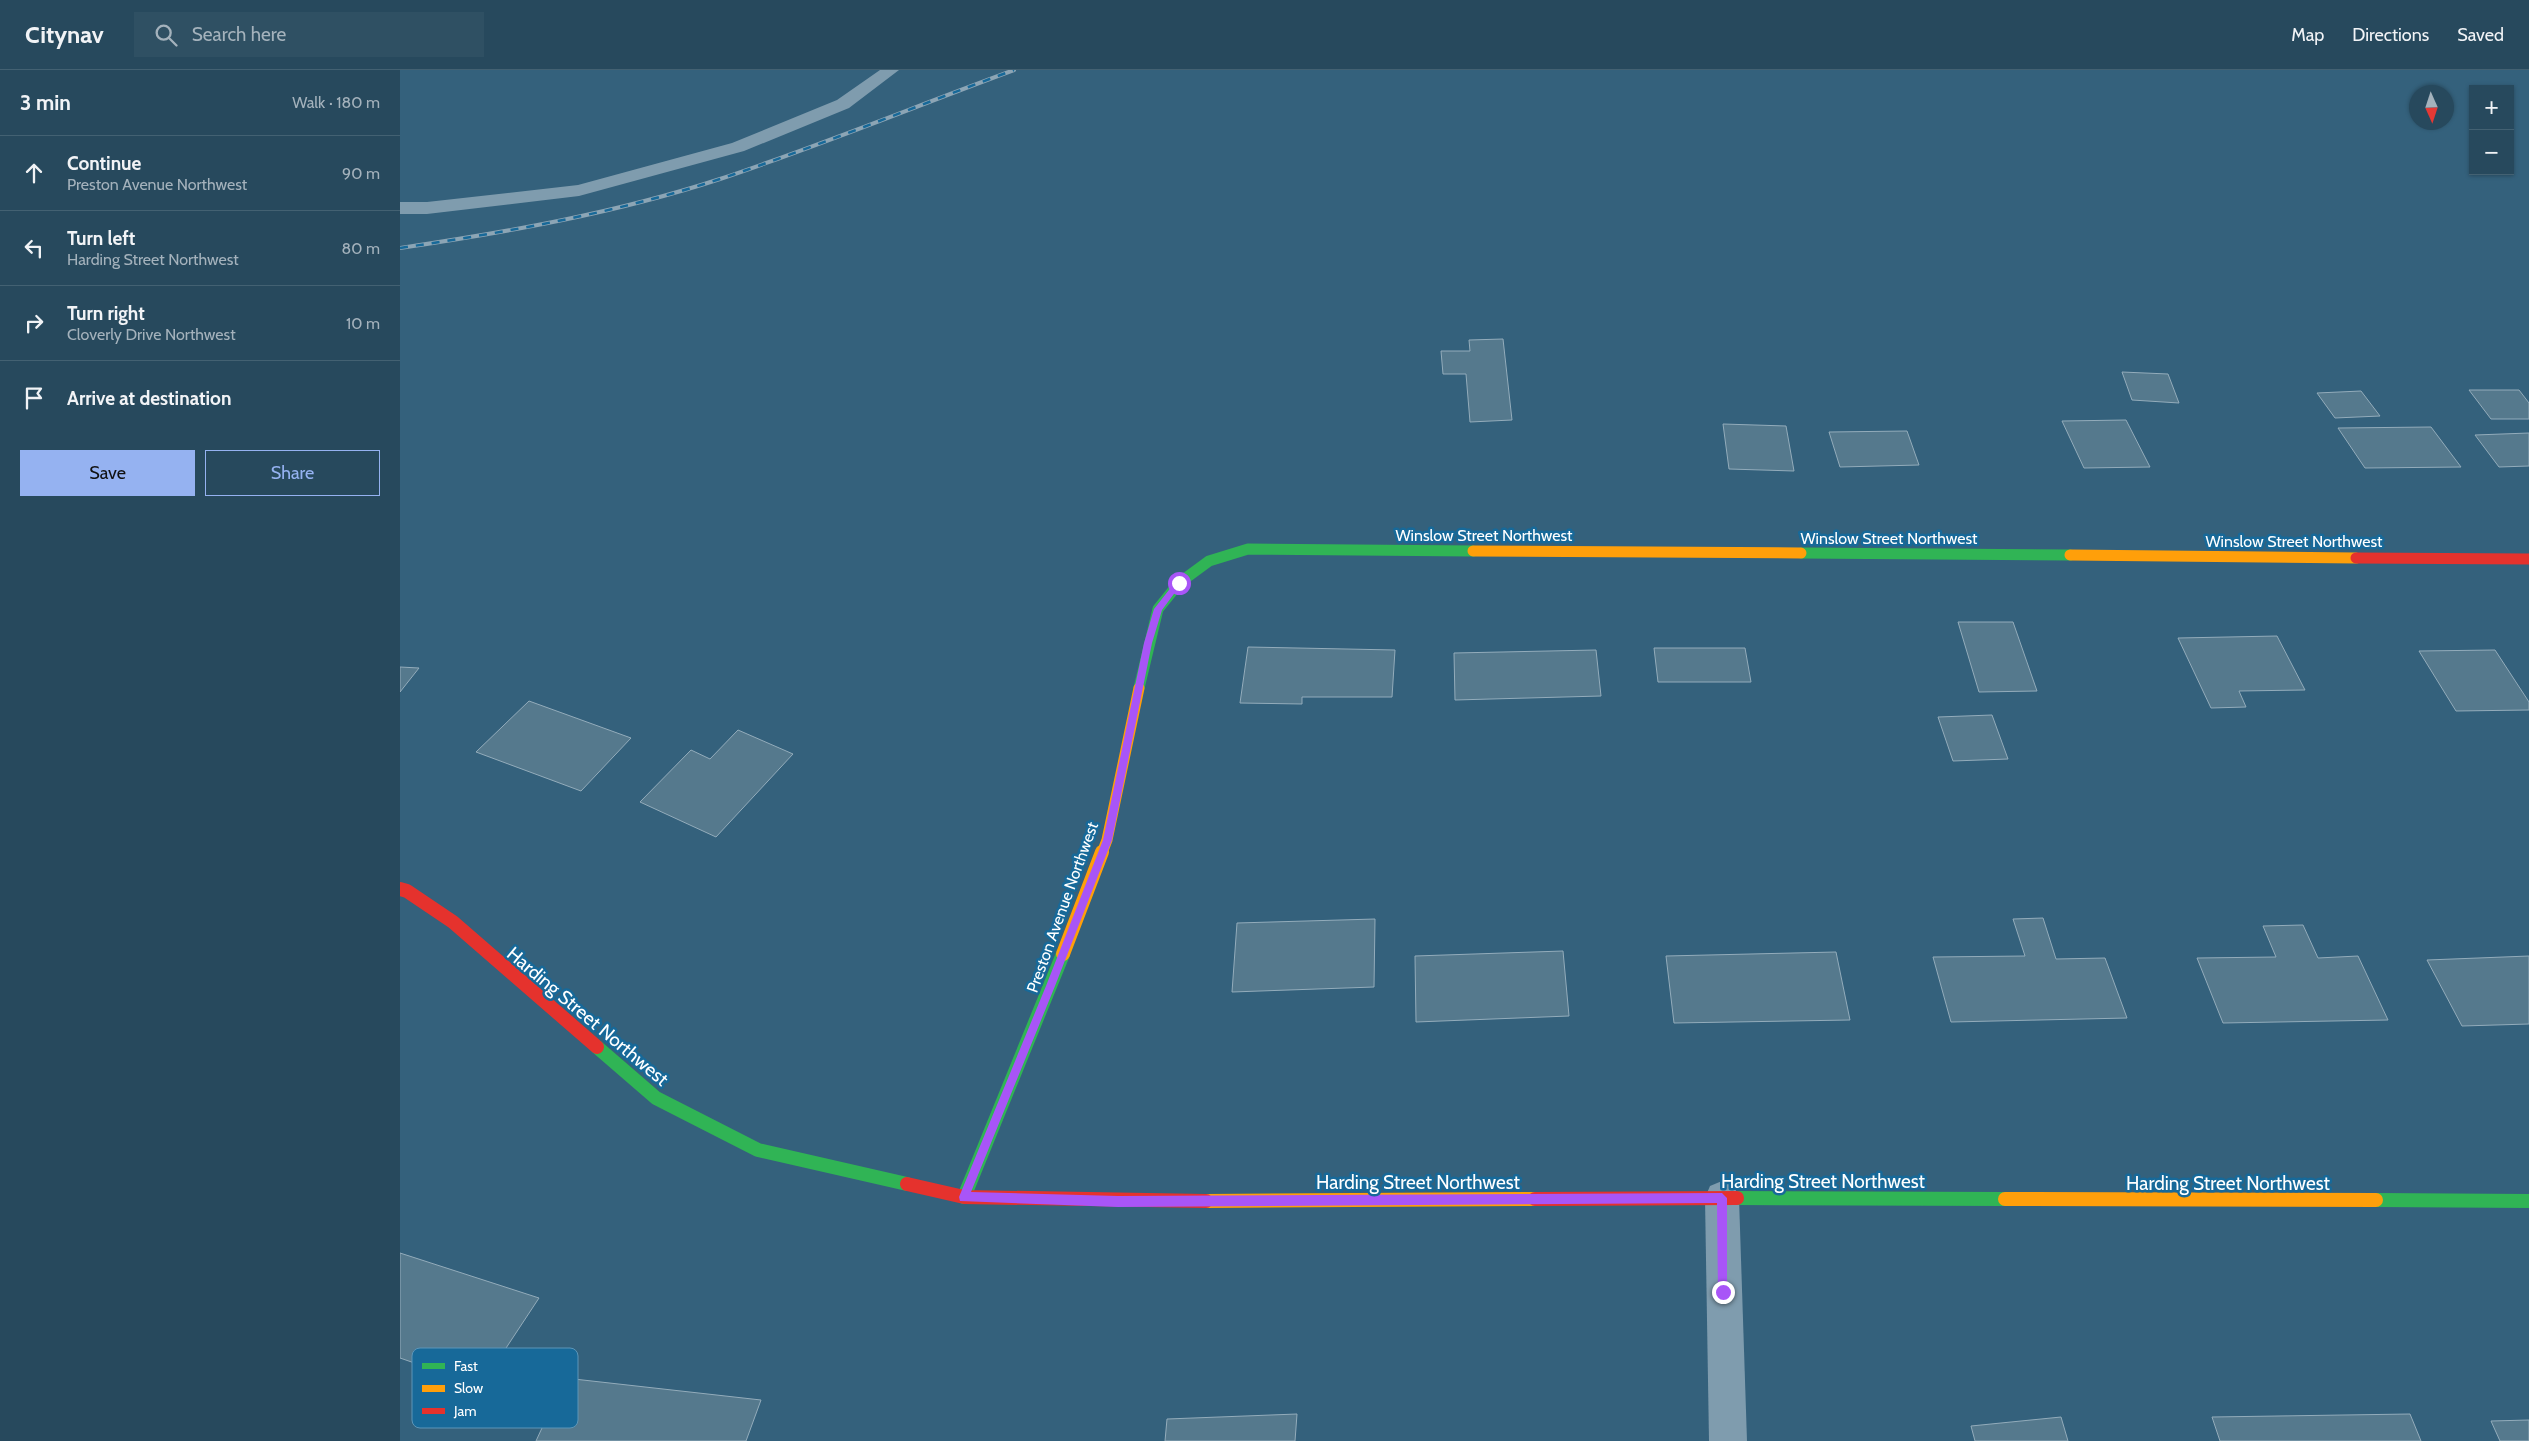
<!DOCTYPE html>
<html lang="en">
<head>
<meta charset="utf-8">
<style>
	body { margin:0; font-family:Cabin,sans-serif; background:#2f5063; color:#f1f3f6 }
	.controls { position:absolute; right:15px; top:15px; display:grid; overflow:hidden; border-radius:0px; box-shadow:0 1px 4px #0004 }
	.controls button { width:45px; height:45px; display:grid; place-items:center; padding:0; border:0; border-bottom:1px solid #436172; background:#27495d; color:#f1f3f6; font:25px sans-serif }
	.compass { position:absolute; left:2009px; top:15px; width:45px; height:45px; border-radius:50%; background:#27495d; box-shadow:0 1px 4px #0004; rotate:177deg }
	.stop { position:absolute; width:15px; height:15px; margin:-11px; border:4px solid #a855f7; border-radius:50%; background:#fff }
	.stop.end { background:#a855f7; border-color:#fff; box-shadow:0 1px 5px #0008 }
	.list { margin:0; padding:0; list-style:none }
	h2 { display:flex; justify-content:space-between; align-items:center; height:65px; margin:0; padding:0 20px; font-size:21px }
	h2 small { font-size:16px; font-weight:400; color:#a4b2bc }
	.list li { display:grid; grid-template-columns:32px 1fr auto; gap:15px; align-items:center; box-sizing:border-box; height:75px; padding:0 20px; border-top:1px solid #436172 }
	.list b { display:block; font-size:19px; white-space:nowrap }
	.list p { margin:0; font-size:16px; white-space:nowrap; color:#a4b2bc }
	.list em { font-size:16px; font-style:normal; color:#a4b2bc }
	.actions { display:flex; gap:10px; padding:15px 20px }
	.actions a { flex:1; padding:11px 0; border:1px solid #95b2f1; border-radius:0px; text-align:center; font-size:18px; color:#95b2f1 }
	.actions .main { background:#95b2f1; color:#111 }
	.icon { flex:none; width:28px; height:28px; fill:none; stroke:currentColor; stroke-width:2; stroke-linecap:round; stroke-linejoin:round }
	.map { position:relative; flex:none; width:2129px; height:1371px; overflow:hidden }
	header { display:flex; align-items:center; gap:30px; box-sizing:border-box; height:70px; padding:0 25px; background:#27495d; border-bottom:1px solid #436172 }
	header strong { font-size:24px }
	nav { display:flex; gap:28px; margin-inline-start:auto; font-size:18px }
	.search { width:350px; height:45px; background:#2f5063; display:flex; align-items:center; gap:12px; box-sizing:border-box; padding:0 18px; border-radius:0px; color:#a4b2bc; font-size:19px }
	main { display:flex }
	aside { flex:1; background:#27495d }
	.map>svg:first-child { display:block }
</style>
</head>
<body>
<header>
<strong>Citynav</strong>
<div class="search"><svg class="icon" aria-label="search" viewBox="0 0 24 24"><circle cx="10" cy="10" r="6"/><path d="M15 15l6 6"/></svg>Search here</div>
<nav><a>Map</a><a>Directions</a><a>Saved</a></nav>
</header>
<main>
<aside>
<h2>3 min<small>Walk · 180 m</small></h2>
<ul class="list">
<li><svg class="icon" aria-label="ahead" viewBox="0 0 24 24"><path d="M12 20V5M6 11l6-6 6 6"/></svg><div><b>Continue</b><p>Preston Avenue Northwest</p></div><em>90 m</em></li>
<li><svg class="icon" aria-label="left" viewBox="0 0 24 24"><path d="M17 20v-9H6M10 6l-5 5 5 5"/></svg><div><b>Turn left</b><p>Harding Street Northwest</p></div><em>80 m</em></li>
<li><svg class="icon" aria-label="right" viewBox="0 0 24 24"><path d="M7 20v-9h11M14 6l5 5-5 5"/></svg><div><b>Turn right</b><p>Cloverly Drive Northwest</p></div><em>10 m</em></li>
<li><svg class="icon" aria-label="arrive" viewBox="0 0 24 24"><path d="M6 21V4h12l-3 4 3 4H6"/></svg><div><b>Arrive at destination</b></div></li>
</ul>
<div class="actions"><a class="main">Save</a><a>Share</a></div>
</aside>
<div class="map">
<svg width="2129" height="1371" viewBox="0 0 2129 1371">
	<rect width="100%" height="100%" fill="#34617c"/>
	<g fill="#55798d" stroke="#93acbb">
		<path d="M1103,269L1112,350L1070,352L1066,304H1043L1041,281H1070L1069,270Z"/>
		<path d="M1722,302L1768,304L1779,333L1732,330Z"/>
		<path d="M2069,320H2119L2129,333V349H2091Z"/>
		<path d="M1961,321L1980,346L1935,348L1917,323Z"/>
		<path d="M1726,350L1750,397L1684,398L1662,351Z"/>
		<path d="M1323,354L1386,356L1394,401L1329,399Z"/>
		<path d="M2031,357L2061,397L1965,398L1938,358Z"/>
		<path d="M1507,361L1519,395L1440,397L1429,362Z"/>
		<path d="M2129,363V396L2099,397L2075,365Z"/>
		<path d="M1558,552H1613L1637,621L1579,622Z"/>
		<path d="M1877,566L1905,620L1839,621L1846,637L1811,638L1778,568Z"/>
		<path d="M848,577L995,580L992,627H902V634L840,633Z"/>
		<path d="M1254,578H1345L1351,612H1258Z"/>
		<path d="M1196,580L1201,626L1055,630L1054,583Z"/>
		<path d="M2095,580L2129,632V640L2056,641L2019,581Z"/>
		<path d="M0,597L19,598L0,622Z"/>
		<path d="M129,631L231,668L181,721L76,682Z"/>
		<path d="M1592,645L1608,689L1553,691L1538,647Z"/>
		<path d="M338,660L393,684L316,767L240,732L291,680L310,689Z"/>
		<path d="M1643,848L1656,889L1705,888L1727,948L1551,952L1533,887L1625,886L1613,849Z"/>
		<path d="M975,849L974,917L832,922L837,853Z"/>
		<path d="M1903,855L1918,888L1958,886L1988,950L1823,953L1797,888L1876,887L1863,856Z"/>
		<path d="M1163,881L1169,946L1016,952L1015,886Z"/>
		<path d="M1436,882L1450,950L1274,953L1266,886Z"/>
		<path d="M2129,886V954L2062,956L2027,890Z"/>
		<path d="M0,1183L139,1228L81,1316L0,1288Z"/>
		<path d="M165,1308L361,1330L346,1371H136Z"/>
		<path d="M897,1344L895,1371H765L767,1349Z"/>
		<path d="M2010,1344L2021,1371H1820L1812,1347Z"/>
		<path d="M1661,1347L1668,1371H1575L1571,1356Z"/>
		<path d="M2129,1350V1371H2100L2091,1351Z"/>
	</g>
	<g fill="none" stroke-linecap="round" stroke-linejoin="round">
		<path fill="#7f9cae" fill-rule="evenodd" d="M480,0H499L449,38L344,81L179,126L27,144H0V132H27L178,115L332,73L437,30Z"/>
		<path fill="#7f9cae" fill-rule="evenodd" d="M1322,1111L1334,1116L1339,1128L1347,1371H1309L1305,1128L1310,1116Z"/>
		<g stroke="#30b455" stroke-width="11">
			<path d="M1401,483L1670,485"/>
			<path d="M739,618L758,539L779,513L809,491L848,479L1073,481"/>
		</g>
		<g stroke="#30b455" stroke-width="14">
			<path d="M197,977L256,1028L358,1080L507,1114"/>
			<path d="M564,1127L663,884"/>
			<path d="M1337,1128L1605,1129"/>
			<path d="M1976,1130L2129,1131"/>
		</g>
		<g stroke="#ff9f0a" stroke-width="11">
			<path d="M1073,481L1401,483"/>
			<path d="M1670,485L1956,488"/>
			<path d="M702,783L707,770L739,618"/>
		</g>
		<g stroke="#ff9f0a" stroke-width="14">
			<path d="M663,884L702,782"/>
			<path d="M1605,1129L1976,1130"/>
			<path d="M806,1131L1135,1129"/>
		</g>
		<path stroke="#e5322d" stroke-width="11" d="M1956,488L2129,489"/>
		<g stroke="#e5322d" stroke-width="14">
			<path d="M0,819L7,821L53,852L197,977"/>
			<path d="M507,1114L564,1127L806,1131"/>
			<path d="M1135,1129L1337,1128"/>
		</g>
		<g stroke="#8ca5b5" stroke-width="4">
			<path id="rail" d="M0,178C108,162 216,143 320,109C419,76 516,36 614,0"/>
		</g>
		<use href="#rail" stroke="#176999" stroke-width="2.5" stroke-dasharray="8" stroke-linecap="butt"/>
	</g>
	<path fill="#a855f7" d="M776,511L782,513L762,540L752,573L712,770L655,916L571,1122L718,1126L1322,1123L1327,1128V1226H1319L1318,1222L1317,1133L718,1137L560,1131L559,1127L646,916L703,770L744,573L754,539Z"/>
	<g text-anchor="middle" stroke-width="5" stroke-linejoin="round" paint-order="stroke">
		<g font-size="16" fill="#fff" stroke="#176999">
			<text x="1084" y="471">Winslow Street Northwest</text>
			<text x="1489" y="474">Winslow Street Northwest</text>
			<text x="1894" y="477">Winslow Street Northwest</text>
			<text transform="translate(662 837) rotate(-70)" y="6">Preston Avenue Northwest</text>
		</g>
		<g font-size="19" fill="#fff" stroke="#176999">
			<text transform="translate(188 946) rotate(40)" y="7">Harding Street Northwest</text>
			<text x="1423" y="1118">Harding Street Northwest</text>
			<text x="1018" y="1119">Harding Street Northwest</text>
			<text x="1828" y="1120">Harding Street Northwest</text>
		</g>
	</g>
	<rect x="12" y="1278" width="166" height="80" rx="8" fill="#176999" stroke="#5d96b8" stroke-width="1"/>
	<rect x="22" y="1293" width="23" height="6" fill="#30b455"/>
	<rect x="22" y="1315" width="23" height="7" fill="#ff9f0a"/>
	<rect x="22" y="1338" width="23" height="6" fill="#e5322d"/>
	<g font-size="14" fill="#fff">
		<text x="54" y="1301">Fast</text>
		<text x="54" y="1323">Slow</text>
		<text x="54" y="1346">Jam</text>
	</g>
</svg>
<div class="controls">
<button>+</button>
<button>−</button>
</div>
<svg class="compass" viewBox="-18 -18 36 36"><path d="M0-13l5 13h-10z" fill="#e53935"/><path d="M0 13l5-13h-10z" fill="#a4b2bc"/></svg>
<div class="stop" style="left:779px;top:513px"></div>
<div class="stop end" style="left:1323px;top:1222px"></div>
</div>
</main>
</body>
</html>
